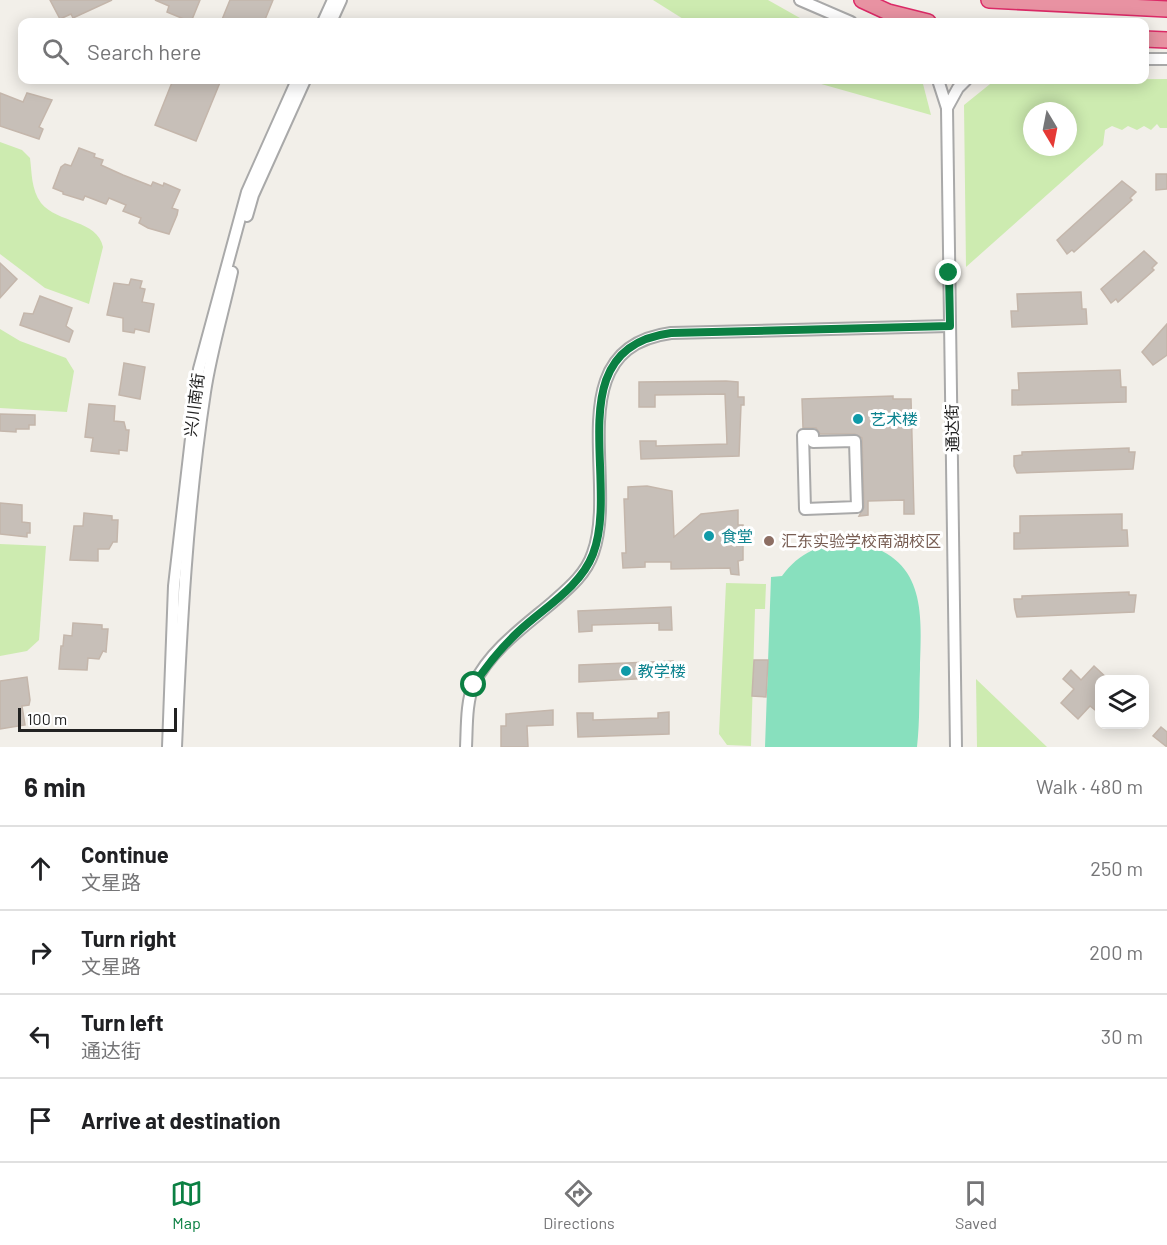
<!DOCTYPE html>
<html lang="en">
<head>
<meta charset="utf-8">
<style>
	body { margin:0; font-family:Barlow,"Noto Sans SC",sans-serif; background:#f6f6f6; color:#202124 }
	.controls { position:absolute; right:18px; bottom:18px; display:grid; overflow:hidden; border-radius:12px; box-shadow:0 3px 15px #0003 }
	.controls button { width:54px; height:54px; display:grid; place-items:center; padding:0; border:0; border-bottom:2px solid #e0e0e0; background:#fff; color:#202124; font:30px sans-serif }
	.compass { position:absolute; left:1023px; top:102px; width:54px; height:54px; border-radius:50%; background:#fff; box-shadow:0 3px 15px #0003; rotate:170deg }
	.scale { position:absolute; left:18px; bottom:15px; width:159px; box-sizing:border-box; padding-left:6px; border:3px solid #222; border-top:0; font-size:16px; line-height:21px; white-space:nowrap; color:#222; -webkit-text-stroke:4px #fff; paint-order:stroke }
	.stop { position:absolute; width:18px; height:18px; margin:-14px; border:4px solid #0b8043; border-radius:50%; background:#fff }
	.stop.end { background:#0b8043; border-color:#fff; box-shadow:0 2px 6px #0008 }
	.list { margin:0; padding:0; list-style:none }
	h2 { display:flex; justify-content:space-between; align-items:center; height:78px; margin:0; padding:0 24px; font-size:26px }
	h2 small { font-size:20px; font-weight:400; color:#757577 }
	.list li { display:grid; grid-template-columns:39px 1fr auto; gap:18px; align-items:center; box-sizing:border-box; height:84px; padding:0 24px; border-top:2px solid #e0e0e0 }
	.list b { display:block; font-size:22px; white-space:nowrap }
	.list p { margin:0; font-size:20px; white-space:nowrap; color:#757577 }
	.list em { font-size:20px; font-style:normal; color:#757577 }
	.icon { flex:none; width:33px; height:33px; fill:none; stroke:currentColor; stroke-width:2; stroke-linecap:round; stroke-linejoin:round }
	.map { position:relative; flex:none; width:1167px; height:747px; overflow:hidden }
	.search { position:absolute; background:#fff; box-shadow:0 3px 15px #0003; left:18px; right:18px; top:18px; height:66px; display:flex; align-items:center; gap:15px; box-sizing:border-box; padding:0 21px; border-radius:12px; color:#757577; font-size:22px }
	.sheet { height:414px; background:#fff }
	nav { display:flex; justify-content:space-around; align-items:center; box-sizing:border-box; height:84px; border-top:2px solid #e0e0e0; background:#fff; font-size:16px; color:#757577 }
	nav a { display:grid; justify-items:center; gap:3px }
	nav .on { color:#0b8043 }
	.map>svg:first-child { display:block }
</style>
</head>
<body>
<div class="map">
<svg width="1167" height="747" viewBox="0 0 1167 747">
	<rect width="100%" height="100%" fill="#f2efe9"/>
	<g fill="#cdebb0" fill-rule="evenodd">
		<path d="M653,0H768L807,22H688Z"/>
		<path d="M1167,79V128H1160L1157,124L1151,130L1144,126L1137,130L1128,126L1122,130L1112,126L1105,130L1103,145L966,267L964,105L995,80ZM1032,111H1068V147H1032Z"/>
		<path d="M807,80H922L931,115Z"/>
		<path d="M0,142L22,150L30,158C32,173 31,189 41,203C57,223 98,220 103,247L89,304L45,288L0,254Z"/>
		<path d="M0,329L20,341L66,358L74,371L67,412L0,408Z"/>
		<path d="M0,544L46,546L39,640L27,651L0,656Z"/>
		<path d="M726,583L766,584L765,609H755L751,746L727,745L719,734Z"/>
		<path d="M976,679L1047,747H977Z"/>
	</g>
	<path fill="#88e0be" d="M854,542C926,556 922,610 920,669C919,695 920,721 917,747H765L771,577L782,576C799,552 825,541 854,542Z"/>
	<g fill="#c7bfb8" stroke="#c4b6ab" stroke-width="1.5">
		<path d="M50,0H112L73,18L71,14L60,19Z"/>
		<path d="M155,0H200L191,22L167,12L169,6Z"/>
		<path d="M230,0H273L264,22H221Z"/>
		<path d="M173,80H221L196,141L155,125Z"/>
		<path d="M0,93L23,102L27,93L52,100L39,127L43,129L39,139L0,126Z"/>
		<path d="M79,148L95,154L94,157L103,160L101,165L123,175L151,186L153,182L163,186L164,183L180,190L172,208L178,210L177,215L169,234L148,228L139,223L141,218L123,211L126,205L109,198L106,204L85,196L83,200L63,194V192L53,188L61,167L65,164L71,166Z"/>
		<path d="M1156,174H1167V189L1156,190Z"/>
		<path d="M1122,181L1136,192L1130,198L1132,200L1074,252L1072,250L1067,254L1057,240Z"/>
		<path d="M1144,251L1157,263L1152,268L1154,270L1118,302L1116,299L1111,303L1101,289Z"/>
		<path d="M0,263L17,279L0,298Z"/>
		<path d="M131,279L142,281L140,288L145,289L142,302L154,304L149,332L135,329L134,333L123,331V318L107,315L114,283L129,285Z"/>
		<path d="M1081,292L1082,309H1086L1087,324L1012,327L1011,311H1018L1017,294Z"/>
		<path d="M40,296L72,308L66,326L73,331L69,342L20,325L24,313L33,314Z"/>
		<path d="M1167,324V355L1153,365L1142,352Z"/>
		<path d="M124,363L145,367L140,399L119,395Z"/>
		<path d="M1120,370L1121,387H1126V402L1012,405V390H1019L1018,373Z"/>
		<path d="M726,381L738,382V397H744V405H741L739,456L641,459L640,441H656V446L727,444L725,394L655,395V407H639V382Z"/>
		<path d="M893,396V399H911L914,514H904V500L868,501V515L859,516L864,507L862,438L855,434H820L816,428H803L802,399Z"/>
		<path d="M89,404L115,406L114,421L124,422L126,430H129L127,451L119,450V454L91,451L93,438L85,437Z"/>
		<path d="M0,414L35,415V425H29V429H16V432L0,431Z"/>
		<path d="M1129,448V452H1135L1133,469L1017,473L1014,466V456L1022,455V452Z"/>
		<path d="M647,486L672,491L674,537L701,514L738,510V525H743V560L738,561L739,575L731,574L730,568L671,569V562H645V567L623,568L622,553H626L624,499H628V487Z"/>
		<path d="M0,503L22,505V522L30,523V533H27V537L0,534Z"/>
		<path d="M84,513L112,516V520H118L117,542H113L109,549H98V561L70,560L74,526H83Z"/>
		<path d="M1122,514V530H1127L1128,546L1014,549V533H1020V516Z"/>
		<path d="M1129,592V595H1136L1134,612L1017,617L1015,609L1014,599H1022V596Z"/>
		<path d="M671,607L672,630H659V623L592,625V631L579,632L578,611Z"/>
		<path d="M73,623L102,625V629H108L106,652L103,651L99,659L88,658L87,670L59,669L61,646H63L64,635L72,636Z"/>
		<path d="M754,660H768L766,697L752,696Z"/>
		<path d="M673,661V677L579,682V665Z"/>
		<path d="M1094,666L1109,680H1100V714L1090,706L1078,719L1061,703L1074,689L1063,679L1071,670L1081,680Z"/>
		<path d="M27,677L30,700L29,705L22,706L25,725L0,729V681Z"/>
		<path d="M553,710V725L527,726L528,747H501V726H506V714Z"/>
		<path d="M669,712V734L578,737L577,713H593V720L658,718V713Z"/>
		<path d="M1161,727L1167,732V747L1153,736Z"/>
	</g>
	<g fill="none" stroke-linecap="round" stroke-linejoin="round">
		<g stroke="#a9a9a9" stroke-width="14">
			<g id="minor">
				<path d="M800,0L851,22"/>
				<path d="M323,22L333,0"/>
				<path d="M331,22L341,0"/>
				<path d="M1144,59H1167"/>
				<path d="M938,80L947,108L958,88L966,80"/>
				<path d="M947,108L956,747"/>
				<path d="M247,216L253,195L305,80"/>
				<path d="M803,435H813V442L855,441L857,507L805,509Z"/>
				<path d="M168,747L174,586L199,369L247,192L297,80"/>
				<path d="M176,747C181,628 187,510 205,392C211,352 223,312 232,272"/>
				<path d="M466,747C467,728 466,701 474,684C490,650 526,625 553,602C569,588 586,574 593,553C619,481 557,348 671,333L949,326"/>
			</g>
		</g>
		<g stroke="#dc2a67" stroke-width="18">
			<g id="highway">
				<path d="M862,0L888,12L928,22"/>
				<path d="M989,0L1167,9"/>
				<path d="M1144,39L1167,40"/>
			</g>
		</g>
		<use href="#minor" stroke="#fff" stroke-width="10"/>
		<use href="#highway" stroke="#e892a2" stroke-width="15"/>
	</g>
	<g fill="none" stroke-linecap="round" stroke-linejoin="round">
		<path stroke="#0b8043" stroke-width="8" d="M474,685C487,665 501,648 518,632C543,608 580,588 593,554C621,481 556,348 671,333L950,326L949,273"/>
	</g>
	<g fill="#0f9aa8" stroke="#fff" stroke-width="2">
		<circle cx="858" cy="419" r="6"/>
		<circle cx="709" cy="536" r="6"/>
		<circle cx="626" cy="671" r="6"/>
	</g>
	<circle fill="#8d6e63" stroke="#fff" stroke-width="2" cx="769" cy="541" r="6"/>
	<g text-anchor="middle" stroke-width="6" stroke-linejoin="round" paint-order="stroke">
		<g font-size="16" fill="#222" stroke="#fff">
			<text transform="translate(194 405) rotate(-83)" y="6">兴川南街</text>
			<text transform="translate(952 428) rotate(-91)" y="6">通达街</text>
		</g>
		<g font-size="16" fill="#0d838f" stroke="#fff" text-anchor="start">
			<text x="870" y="425">艺术楼</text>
			<text x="721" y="542">食堂</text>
			<text x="638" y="677">教学楼</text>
		</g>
		<g font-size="16" fill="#785e54" stroke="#fff" text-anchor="start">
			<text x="781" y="547">汇东实验学校南湖校区</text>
		</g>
	</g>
</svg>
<div class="controls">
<button><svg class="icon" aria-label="layers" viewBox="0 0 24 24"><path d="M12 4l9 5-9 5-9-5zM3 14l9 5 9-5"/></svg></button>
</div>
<svg class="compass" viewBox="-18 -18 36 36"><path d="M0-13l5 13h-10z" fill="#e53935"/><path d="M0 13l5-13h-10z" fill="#757577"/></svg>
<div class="scale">100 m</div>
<div class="stop" style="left:474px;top:685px"></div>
<div class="stop end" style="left:949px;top:273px"></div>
<div class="search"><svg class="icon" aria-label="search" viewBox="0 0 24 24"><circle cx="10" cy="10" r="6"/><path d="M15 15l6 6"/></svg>Search here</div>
</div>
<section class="sheet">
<h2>6 min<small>Walk · 480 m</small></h2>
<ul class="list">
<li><svg class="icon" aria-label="ahead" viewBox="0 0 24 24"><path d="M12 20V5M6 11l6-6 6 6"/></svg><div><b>Continue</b><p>文星路</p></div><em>250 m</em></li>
<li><svg class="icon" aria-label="right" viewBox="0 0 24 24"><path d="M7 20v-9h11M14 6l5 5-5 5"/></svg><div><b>Turn right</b><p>文星路</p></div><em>200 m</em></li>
<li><svg class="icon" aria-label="left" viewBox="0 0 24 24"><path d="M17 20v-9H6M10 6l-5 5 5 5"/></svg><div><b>Turn left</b><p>通达街</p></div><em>30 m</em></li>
<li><svg class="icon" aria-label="arrive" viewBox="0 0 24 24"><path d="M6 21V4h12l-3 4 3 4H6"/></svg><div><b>Arrive at destination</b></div></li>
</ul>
</section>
<nav>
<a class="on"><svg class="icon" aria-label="map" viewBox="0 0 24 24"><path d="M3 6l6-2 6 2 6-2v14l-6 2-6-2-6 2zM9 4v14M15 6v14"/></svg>Map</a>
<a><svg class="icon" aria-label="directions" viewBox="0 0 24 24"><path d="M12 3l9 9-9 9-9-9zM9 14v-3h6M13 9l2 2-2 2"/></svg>Directions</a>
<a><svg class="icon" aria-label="saved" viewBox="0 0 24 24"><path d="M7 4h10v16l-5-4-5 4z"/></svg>Saved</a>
</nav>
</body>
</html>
